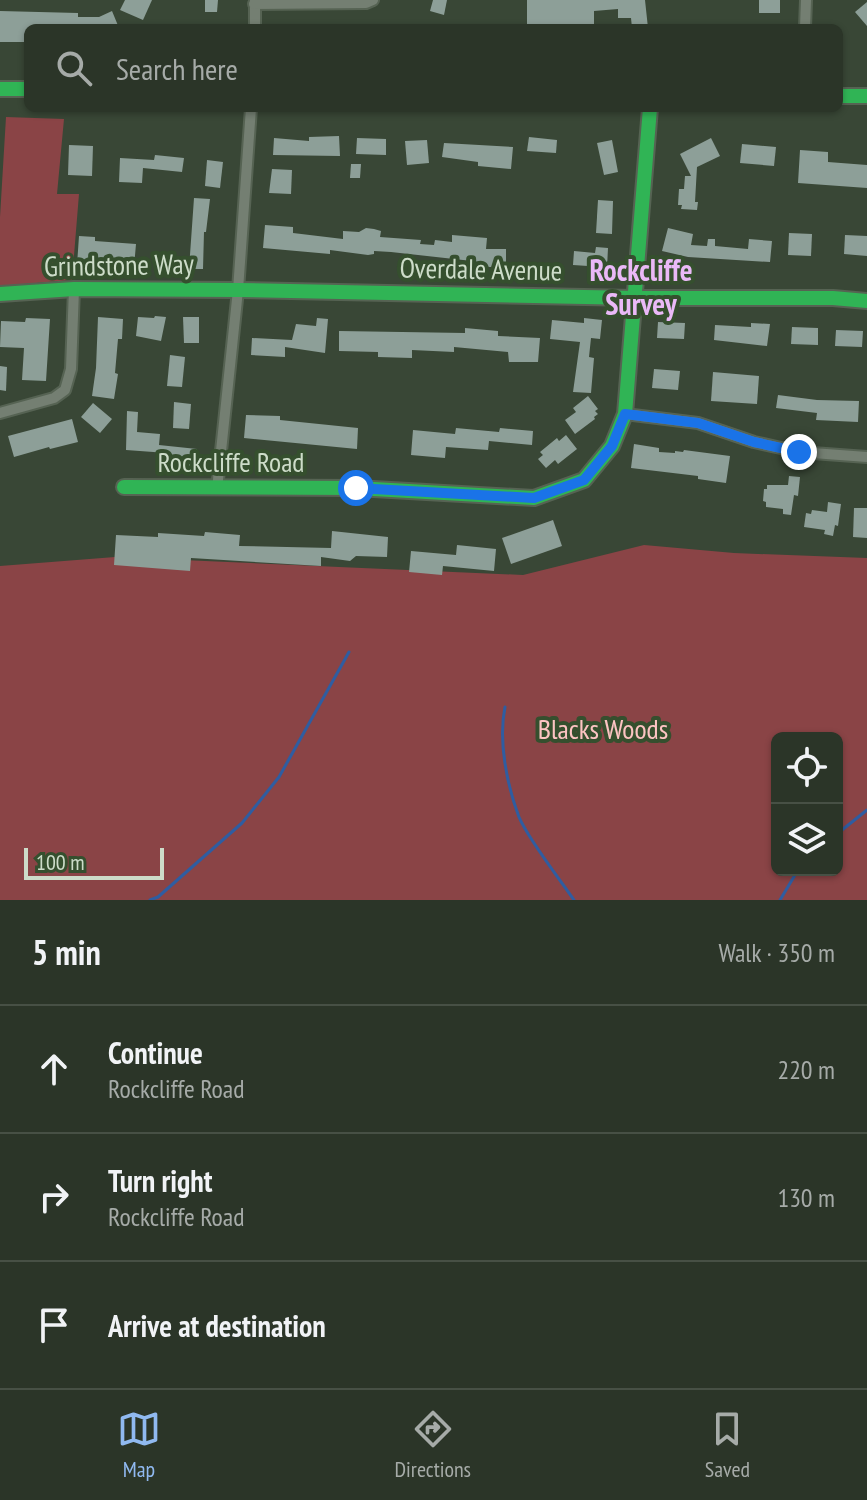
<!DOCTYPE html>
<html lang="en">
<head>
<meta charset="utf-8">
<style>
	body { margin:0; font-family:"PT Sans Narrow",sans-serif; background:#374034; color:#f1f3f6 }
	.controls { position:absolute; right:24px; bottom:24px; display:grid; overflow:hidden; border-radius:12px; box-shadow:0 2px 6px #0004 }
	.controls button { width:72px; height:72px; display:grid; place-items:center; padding:0; border:0; border-bottom:2px solid #475045; background:#2b3528; color:#f1f3f6; font:40px sans-serif }
	.scale { position:absolute; left:24px; bottom:20px; width:140px; box-sizing:border-box; padding-left:8px; border:4px solid #cddcc9; border-top:0; font-size:22px; line-height:28px; white-space:nowrap; color:#cddcc9; -webkit-text-stroke:6px #354f2e; paint-order:stroke }
	.stop { position:absolute; width:24px; height:24px; margin:-18px; border:6px solid #1a73e8; border-radius:50%; background:#fff }
	.stop.end { background:#1a73e8; border-color:#fff; box-shadow:0 2px 8px #0008 }
	.list { margin:0; padding:0; list-style:none }
	h2 { display:flex; justify-content:space-between; align-items:center; height:104px; margin:0; padding:0 32px; font-size:34px }
	h2 small { font-size:26px; font-weight:400; color:#a6aba8 }
	.list li { display:grid; grid-template-columns:52px 1fr auto; gap:24px; align-items:center; box-sizing:border-box; height:128px; padding:0 32px; border-top:2px solid #475045 }
	.list b { display:block; font-size:30px; white-space:nowrap }
	.list p { margin:0; font-size:26px; white-space:nowrap; color:#a6aba8 }
	.list em { font-size:26px; font-style:normal; color:#a6aba8 }
	.icon { flex:none; width:44px; height:44px; fill:none; stroke:currentColor; stroke-width:2; stroke-linecap:round; stroke-linejoin:round }
	.map { position:relative; flex:none; width:867px; height:900px; overflow:hidden }
	.search { position:absolute; background:#2b3528; box-shadow:0 2px 6px #0004; left:24px; right:24px; top:24px; height:88px; display:flex; align-items:center; gap:20px; box-sizing:border-box; padding:0 28px; border-radius:12px; color:#a6aba8; font-size:30px }
	.sheet { height:488px; background:#2b3528 }
	nav { display:flex; justify-content:space-around; align-items:center; box-sizing:border-box; height:112px; border-top:2px solid #475045; background:#2b3528; font-size:22px; color:#a6aba8 }
	nav a { display:grid; justify-items:center; gap:4px }
	nav .on { color:#90b9f0 }
	.map>svg:first-child { display:block }
</style>
</head>
<body>
<div class="map">
<svg width="867" height="900" viewBox="0 0 867 900">
	<rect width="100%" height="100%" fill="#394736"/>
	<g fill="#8a4446" fill-rule="evenodd">
		<path d="M6,117L64,119L57,194H79L72,280L0,286V217Z"/>
		<path d="M644,545L734,553L867,558V900H0V566L115,557L523,575ZM777,738H837V870H777Z"/>
	</g>
	<g fill="none" stroke-linecap="round" stroke-linejoin="round">
		<g stroke="#2f5da1" stroke-width="3">
			<path d="M505,707C498,741 507,785 519,817C528,839 559,878 574,900"/>
			<path d="M837,834L867,810"/>
			<path d="M150,900L158,897L242,823L279,777L349,652"/>
			<path d="M780,900L798,870"/>
		</g>
	</g>
	<g fill="#8d9f98">
		<path d="M125,0H152L143,20L120,10Z"/>
		<path d="M205,0H218L217,12H205Z"/>
		<path d="M433,0H447L444,15L430,11Z"/>
		<path d="M527,0H645L648,28H632L631,18H618V9L594,11V28H527Z"/>
		<rect x="759" y="0" width="21" height="13"/>
		<path d="M867,2V26L855,12Z"/>
		<path d="M0,11L78,13V17H99L112,11L119,28H27V42H0Z"/>
		<path d="M339,136L340,156L273,155L274,138L309,141V137Z"/>
		<path d="M529,137L557,140L556,153L527,151Z"/>
		<path d="M357,138L386,139V155L356,154Z"/>
		<path d="M711,138L720,156L697,167L695,202H698L697,210L681,209L682,205H678L679,189H684L685,176H691L680,154Z"/>
		<path d="M427,140L429,163L407,165L405,141Z"/>
		<path d="M612,140L618,172L604,175L597,143Z"/>
		<path d="M444,143L513,147L511,169L478,166V162L442,157Z"/>
		<path d="M742,144L776,147L774,166L740,163Z"/>
		<path d="M69,145L93,146L92,176L68,175Z"/>
		<path d="M800,150L828,152V162L867,165V188L798,183Z"/>
		<path d="M155,155L184,158L182,172L143,168L142,183L119,182L120,158L154,160Z"/>
		<path d="M207,160L223,162L220,188L205,186Z"/>
		<path d="M351,164H361L360,178H350Z"/>
		<path d="M272,169L292,170L291,194L269,193Z"/>
		<path d="M194,198L210,199L206,232H204L203,269H189Z"/>
		<path d="M598,200L613,201L612,234L596,233Z"/>
		<path d="M265,225L293,227V233L343,239V231L359,232L366,228L374,229L381,231L380,237L421,240L420,244L434,245L435,240L452,242V235L487,238L486,249H506V263H493V267H481V262L391,252L374,251V254L368,255L330,250V254L263,248Z"/>
		<path d="M668,228L693,234L691,245L707,246L708,239H715V246L748,249L749,239L772,241L770,262L688,257L662,251Z"/>
		<path d="M789,233L812,234L811,256L788,255Z"/>
		<path d="M845,235L867,236V256L844,254Z"/>
		<path d="M79,236L95,237V241L136,244L134,267L77,265Z"/>
		<path d="M596,247L608,248L607,268L599,267L598,273L588,272V266L573,265L574,251L595,253Z"/>
		<path d="M155,316L166,317L161,341L136,336L138,317L154,318Z"/>
		<path d="M98,317L123,319L122,339H118L115,373L118,374L114,399L92,396L96,368Z"/>
		<path d="M183,317H199V343H184Z"/>
		<path d="M26,318L50,319L46,381L22,380L24,348L0,347L1,321L25,322Z"/>
		<path d="M317,318L328,319L325,353L285,347V357L251,355L252,338L292,340L296,324L316,326Z"/>
		<path d="M584,318L602,320L600,339L591,338L589,357L594,358L591,393L573,392L580,342L550,339L552,320L584,323Z"/>
		<path d="M658,322L685,323L684,339L657,338Z"/>
		<path d="M751,323L770,324L767,346L714,340L715,325L751,327Z"/>
		<path d="M792,327L818,328V345L791,344Z"/>
		<path d="M465,328L498,331V336L540,338L538,362H509L508,352L454,347V352L412,350V358L378,357V352L339,351V331L465,333Z"/>
		<path d="M836,330L863,331L862,347L835,346Z"/>
		<path d="M170,355L185,357L182,387L167,386Z"/>
		<path d="M0,366L7,367L6,391L0,390Z"/>
		<path d="M654,369L680,371L678,390L652,388Z"/>
		<path d="M713,372L759,376L757,404L711,401Z"/>
		<path d="M778,395L817,400L859,401L858,422L816,420L817,413L776,408Z"/>
		<path d="M588,396L598,409L595,411L598,414L594,417L595,419L575,434L565,420L576,412L573,408Z"/>
		<path d="M174,402L191,404L189,429L173,428Z"/>
		<path d="M93,403L112,419L100,433L81,417Z"/>
		<path d="M127,411L138,412L137,432L160,434L159,445L197,449L195,469L166,466L167,453L126,450Z"/>
		<path d="M246,415L280,416V420L358,428L357,449L244,438Z"/>
		<path d="M72,419L78,442L50,449L49,447L14,457L8,436Z"/>
		<path d="M456,428L499,432L500,428L533,431L532,445L489,441L488,450L446,447L445,458L411,455L413,430L455,434Z"/>
		<path d="M566,435L577,449L558,464L555,460L546,468L538,459L543,455L540,452L557,438L559,441Z"/>
		<path d="M634,444L659,448V452L675,453V451L683,452L684,450L730,456L726,483L698,479V476L631,468Z"/>
		<path d="M789,476L800,477L798,496L794,495L791,515L783,514V509L766,507V502L763,501L764,489H767V485H788Z"/>
		<path d="M828,502L841,504L838,526L835,525L833,536L824,534L825,530L804,527L806,513L811,514L812,510L827,512Z"/>
		<path d="M854,508H867V538L853,537Z"/>
		<path d="M553,520L562,546L511,564L502,538Z"/>
		<path d="M332,531L388,537L387,557L356,556L350,561L321,557V566L191,558L190,571L114,565L116,535L158,537V533L204,536L205,532L240,535L239,546L331,548Z"/>
		<path d="M457,545L496,549L494,571L443,566L442,575L409,572L411,551L456,555Z"/>
	</g>
	<g fill="none" stroke-linecap="round" stroke-linejoin="round">
		<g stroke="#566353" stroke-width="14">
			<g id="street">
				<path d="M255,0V28"/>
				<path d="M254,4L366,3L373,0"/>
				<path d="M805,28L806,0"/>
				<path d="M0,413L54,398L65,390L71,369L74,289"/>
				<path d="M625,414L698,423L754,442L799,452L867,457"/>
				<path d="M217,489L238,290L251,108"/>
			</g>
		</g>
		<g stroke="#566353" stroke-width="18">
			<g id="fast">
				<path d="M0,89H28"/>
				<path d="M839,96H867"/>
				<path d="M0,294L74,289L238,290L636,298H833L867,301"/>
				<path d="M124,487L356,488L534,498L584,480L612,446L625,414L650,108"/>
			</g>
		</g>
		<use href="#street" stroke="#747f72" stroke-width="10"/>
		<use href="#fast" stroke="#30b455" stroke-width="14"/>
	</g>
	<g fill="none" stroke-linecap="round" stroke-linejoin="round">
		<path stroke="#1a73e8" stroke-width="10" d="M356,488L534,498L584,480L612,446L625,414L698,423L754,442L799,452"/>
	</g>
	<g text-anchor="middle" stroke-width="8" stroke-linejoin="round" paint-order="stroke">
		<g font-size="28" fill="#cddcc9" stroke="#354f2e">
			<text transform="translate(119 265) rotate(-1)" y="10">Grindstone Way</text>
			<text transform="translate(481 269) rotate(1)" y="10">Overdale Avenue</text>
			<text x="231" y="472">Rockcliffe Road</text>
		</g>
		<g font-size="28" fill="#fdc4c3" stroke="#354f2e">
			<text x="603" y="739">Blacks Woods</text>
		</g>
		<g font-size="30" font-weight="bold" fill="#eab9f7" stroke="#354f2e">
			<text x="641" y="281">Rockcliffe<tspan x="641" dy="34">Survey</tspan></text>
		</g>
	</g>
</svg>
<div class="controls">
<button><svg class="icon" aria-label="locate" viewBox="0 0 24 24"><circle cx="12" cy="12" r="6"/><path d="M12 2v4M12 18v4M2 12h4M18 12h4"/></svg></button>
<button><svg class="icon" aria-label="layers" viewBox="0 0 24 24"><path d="M12 4l9 5-9 5-9-5zM3 14l9 5 9-5"/></svg></button>
</div>
<div class="scale">100 m</div>
<div class="stop" style="left:356px;top:488px"></div>
<div class="stop end" style="left:799px;top:452px"></div>
<div class="search"><svg class="icon" aria-label="search" viewBox="0 0 24 24"><circle cx="10" cy="10" r="6"/><path d="M15 15l6 6"/></svg>Search here</div>
</div>
<section class="sheet">
<h2>5 min<small>Walk · 350 m</small></h2>
<ul class="list">
<li><svg class="icon" aria-label="ahead" viewBox="0 0 24 24"><path d="M12 20V5M6 11l6-6 6 6"/></svg><div><b>Continue</b><p>Rockcliffe Road</p></div><em>220 m</em></li>
<li><svg class="icon" aria-label="right" viewBox="0 0 24 24"><path d="M7 20v-9h11M14 6l5 5-5 5"/></svg><div><b>Turn right</b><p>Rockcliffe Road</p></div><em>130 m</em></li>
<li><svg class="icon" aria-label="arrive" viewBox="0 0 24 24"><path d="M6 21V4h12l-3 4 3 4H6"/></svg><div><b>Arrive at destination</b></div></li>
</ul>
</section>
<nav>
<a class="on"><svg class="icon" aria-label="map" viewBox="0 0 24 24"><path d="M3 6l6-2 6 2 6-2v14l-6 2-6-2-6 2zM9 4v14M15 6v14"/></svg>Map</a>
<a><svg class="icon" aria-label="directions" viewBox="0 0 24 24"><path d="M12 3l9 9-9 9-9-9zM9 14v-3h6M13 9l2 2-2 2"/></svg>Directions</a>
<a><svg class="icon" aria-label="saved" viewBox="0 0 24 24"><path d="M7 4h10v16l-5-4-5 4z"/></svg>Saved</a>
</nav>
</body>
</html>
